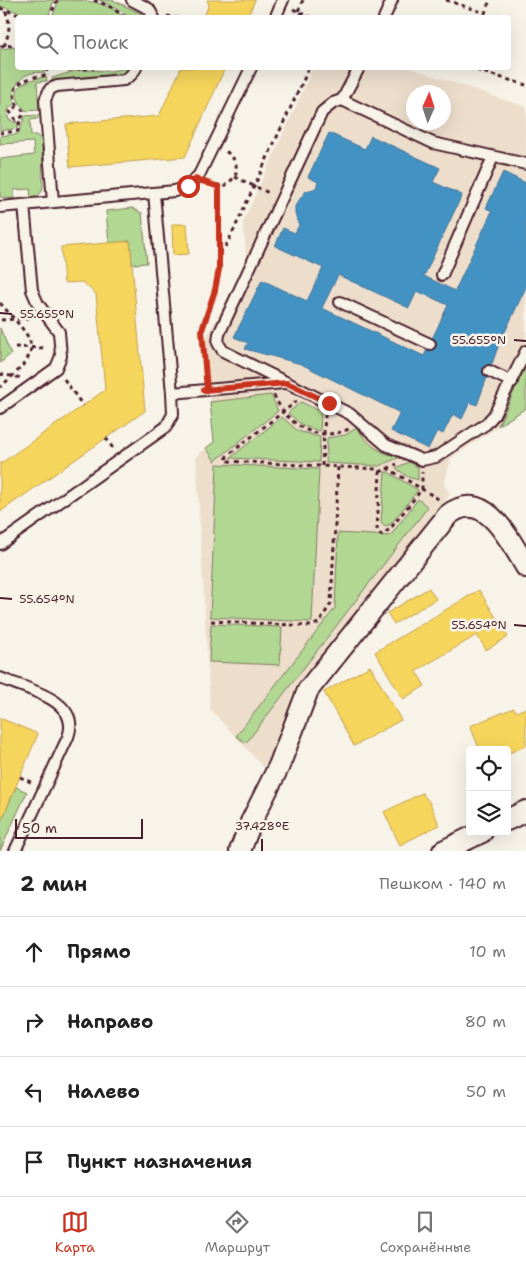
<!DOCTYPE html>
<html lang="ru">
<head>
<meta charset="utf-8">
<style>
	body { margin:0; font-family:"Shantell Sans",sans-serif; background:#f2f2f2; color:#222 }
	.controls { position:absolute; right:15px; bottom:15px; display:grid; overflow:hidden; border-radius:5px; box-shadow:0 5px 20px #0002 }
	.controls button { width:45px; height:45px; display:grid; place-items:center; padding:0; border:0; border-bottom:1px solid #e0e0e0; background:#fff; color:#222; font:25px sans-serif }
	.compass { position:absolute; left:406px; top:85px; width:45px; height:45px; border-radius:50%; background:#fff; box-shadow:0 5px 20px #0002; rotate:3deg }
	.scale { position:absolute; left:15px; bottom:12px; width:128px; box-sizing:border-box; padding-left:5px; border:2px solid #4a1f2b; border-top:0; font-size:14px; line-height:18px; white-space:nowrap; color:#4a1f2b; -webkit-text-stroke:4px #f7f3e8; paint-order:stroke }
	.stop { position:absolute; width:15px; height:15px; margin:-11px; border:4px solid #c8321e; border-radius:50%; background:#fff }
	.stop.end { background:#c8321e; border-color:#fff; box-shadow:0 1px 5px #0008 }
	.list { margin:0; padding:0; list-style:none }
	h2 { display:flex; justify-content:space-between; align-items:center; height:65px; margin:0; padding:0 20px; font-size:21px }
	h2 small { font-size:16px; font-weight:400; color:#767676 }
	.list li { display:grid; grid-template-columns:32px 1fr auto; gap:15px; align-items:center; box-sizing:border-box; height:70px; padding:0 20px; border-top:1px solid #e0e0e0 }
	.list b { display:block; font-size:19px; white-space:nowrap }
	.list em { font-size:16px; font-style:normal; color:#767676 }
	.icon { flex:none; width:28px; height:28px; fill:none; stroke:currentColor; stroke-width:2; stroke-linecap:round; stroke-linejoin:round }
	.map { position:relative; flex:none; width:526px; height:851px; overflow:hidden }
	.search { position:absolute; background:#fff; box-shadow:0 5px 20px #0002; left:15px; right:15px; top:15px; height:55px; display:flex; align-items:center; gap:12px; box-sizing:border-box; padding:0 18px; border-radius:5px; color:#767676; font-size:19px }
	.sheet { height:345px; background:#fff }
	nav { display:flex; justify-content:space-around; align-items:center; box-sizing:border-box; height:70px; border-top:1px solid #e0e0e0; background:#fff; font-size:14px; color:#767676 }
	nav a { display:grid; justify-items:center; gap:2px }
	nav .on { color:#c8321e }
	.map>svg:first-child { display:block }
</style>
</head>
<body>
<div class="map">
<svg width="526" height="851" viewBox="0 0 526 851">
	<rect width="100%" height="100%" fill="#f7f3e8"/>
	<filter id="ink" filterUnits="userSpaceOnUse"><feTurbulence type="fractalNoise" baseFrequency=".02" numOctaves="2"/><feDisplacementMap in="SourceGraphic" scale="10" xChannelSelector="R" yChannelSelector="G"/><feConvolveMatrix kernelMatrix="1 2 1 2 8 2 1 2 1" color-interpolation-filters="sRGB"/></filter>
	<g filter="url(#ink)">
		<path fill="#eddecc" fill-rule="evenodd" d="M313,68H410L526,107V408L451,458L444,485L450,494L305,687L267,771L210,709L196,456L214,442L205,340L247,263L243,222ZM414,92H444V122H414Z"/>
		<g fill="#b1d793" stroke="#7e7b5f">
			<path d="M0,0H54L48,17H33L0,6Z"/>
			<path d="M59,0C83,0 105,0 124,17H52Z"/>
			<path d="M99,0H113L148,17H129L121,11Z"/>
			<path d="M17,47L18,68H43L44,73C24,69 10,85 15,104L10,107L7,113L9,120L18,123V128L0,131V49Z"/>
			<path d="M125,68H132L123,74L52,81V78L78,70L112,71Z"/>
			<path d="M46,77L47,81L37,82L39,110L26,111C24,108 20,105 19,102C9,84 34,78 46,77Z"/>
			<path d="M39,115L37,119L30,120L31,135H36L42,140L43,190L38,196L31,198L30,189L14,190V199L0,197V159L34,155L33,142L0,144V136L18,134L25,116Z"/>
			<path d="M132,208L142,213L147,263L132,264L130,241L109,243L106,211Z"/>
			<path d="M0,328L11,354L0,363Z"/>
			<path d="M526,369V408L498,426L524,370Z"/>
			<path d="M271,395L278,411L215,461L206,448L214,442L210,402Z"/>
			<path d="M301,402L321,412L320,431L303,426L288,413Z"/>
			<path d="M282,417L298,431L320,437L319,462L230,458Z"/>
			<path d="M357,428C368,445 380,454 400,457L379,466L326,463L327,438L345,435Z"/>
			<path d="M409,462L418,467V480L408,477L396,468Z"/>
			<path d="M217,464L319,469L312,622L210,617Z"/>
			<path d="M385,472H388L418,490L391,524L385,526L381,522Z"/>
			<path d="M418,499L428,507L246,743L236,736L335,608L338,533L390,536Z"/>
			<path d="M211,624L282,627L280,665L209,662Z"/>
			<path d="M16,787L27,792L0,851V824Z"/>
		</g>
		<g fill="#f6d55c" stroke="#c29e4d">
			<path d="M207,0H255L247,18H203L209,5Z"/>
			<path d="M181,68H225L185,157L70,167L66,124L159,116Z"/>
			<path d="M172,224H187L189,254L173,255Z"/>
			<path d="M130,241L145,411L0,512V464L105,390L96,294L82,282L64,283L61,247Z"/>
			<path d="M429,588L436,599L394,624L387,613Z"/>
			<path d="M479,590L508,637L486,650L477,635L416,671L425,686L403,699L375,652Z"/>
			<path d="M370,666L401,720L354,746L324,692Z"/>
			<path d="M514,708L516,712L526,708V746L507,754V750H480L470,726Z"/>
			<path d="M0,718L38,734L0,824Z"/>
			<path d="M422,793L430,803L439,825L400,845L384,812Z"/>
		</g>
		<path fill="#4393c3" stroke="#457095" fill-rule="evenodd" d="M329,133L365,149L371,136L440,168L433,182L462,195L424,276L455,291L492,211L486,208L503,172L526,183V287L498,347L477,405L470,402L462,419L453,414L443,434L437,431L428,449L391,431L400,413L301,364L245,349L248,343L234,337L262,280L307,301L323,268L275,246L283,228L295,233L299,225L295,214V206L305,192L316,188L318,182L308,177ZM338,275L409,308L417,291L448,305L424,356L322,308Z"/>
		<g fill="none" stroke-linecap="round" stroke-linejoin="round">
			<g stroke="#4a1f2b" stroke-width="14">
				<g id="service">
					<path d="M132,0L149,9L154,18"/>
					<path d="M275,18L283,0"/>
					<path d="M384,18L392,0"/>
					<path d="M359,68L342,100L433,143L526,164"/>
					<path d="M342,100L333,103L322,112L219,334L218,343L223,351L350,414L386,445L422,460L436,457L486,424L494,415L526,351"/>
					<path d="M53,202L45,100L50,89L57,86L124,80L131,75L136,68"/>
					<path d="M0,207L175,191L188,186L199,175L251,68"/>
					<path d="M442,275L493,157"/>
					<path d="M340,302L430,344"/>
					<path d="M489,371L512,382"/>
					<path d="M172,393L284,383"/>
					<path d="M0,408L56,368L61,356L59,332L38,304L32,290L24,205"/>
					<path d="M0,544L166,427L173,414L172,393L154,193"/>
					<path d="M0,678C26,689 82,700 68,737L15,851"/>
				</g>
			</g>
			<g stroke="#4a1f2b" stroke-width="24">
				<g id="minor">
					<path d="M507,820L526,811"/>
					<path d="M240,851L251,822L279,766L308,690L448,515C484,486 510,540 526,567"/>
					<path d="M443,851L482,832"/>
				</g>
			</g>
			<g stroke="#4a1f2b" stroke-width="3" stroke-dasharray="4 4" stroke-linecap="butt">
				<path d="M94,0L111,7L126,18"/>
				<path d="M446,0L485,13L490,0"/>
				<path d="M0,8L27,18"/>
				<path d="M293,9L311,18"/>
				<path d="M298,11L303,0"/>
				<path d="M167,16L178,18"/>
				<path d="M49,18L57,0"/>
				<path d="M0,46L18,45"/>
				<path d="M4,46C9,35 12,20 4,10"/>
				<path d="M46,68L48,76"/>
				<path d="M469,68L526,85"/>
				<path d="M68,70L94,68"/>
				<path d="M17,106L10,112L16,120L22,117L24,113C22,108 19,108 17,104C5,82 33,76 48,75"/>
				<path d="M0,133L18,131L20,119"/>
				<path d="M235,177L271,194"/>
				<path d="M208,184L225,186L235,177C239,164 234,157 224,150"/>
				<path d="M219,252L225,247L232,234L309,68"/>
				<path d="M0,303C35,343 47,347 0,387"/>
				<path d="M1,320L33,318"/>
				<path d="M15,347L47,348"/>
				<path d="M0,374L22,378"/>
				<path d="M64,379L83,406"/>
				<path d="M206,379L202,330L215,290L219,269V187"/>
				<path d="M274,395C287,426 317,443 349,429"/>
				<path d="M297,401L227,456L226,461L378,469L380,472L377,530L381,535L390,529L422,489V472"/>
				<path d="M106,438L114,450"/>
				<path d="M322,466L325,415"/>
				<path d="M387,468L440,500"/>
				<path d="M380,472L397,464"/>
				<path d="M211,621L311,626L319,623L331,603L338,467"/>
				<path d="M20,777L33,783"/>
			</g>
			<use href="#service" stroke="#f7f3e8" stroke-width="10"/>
			<use href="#minor" stroke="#f7f3e8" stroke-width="20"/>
		</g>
	</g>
	<g fill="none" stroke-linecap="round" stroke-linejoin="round" filter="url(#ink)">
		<path stroke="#c8321e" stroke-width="6" d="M188,186L196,179L219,187V269L215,290L202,330L207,390H204L287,383L329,403"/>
	</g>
	<path fill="none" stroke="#4a1f2b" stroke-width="2" d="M0,313L12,314M514,340L526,341M0,598L12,599M514,625L526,626M262,851V839"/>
	<g font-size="12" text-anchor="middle" fill="#4a1f2b" stroke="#f7f3e8" stroke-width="5" stroke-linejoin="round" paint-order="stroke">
		<text x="47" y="318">55.655°N</text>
		<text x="479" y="344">55.655°N</text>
		<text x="47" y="603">55.654°N</text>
		<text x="479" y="629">55.654°N</text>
		<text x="262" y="830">37.428°E</text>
	</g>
</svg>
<div class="controls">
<button><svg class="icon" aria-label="locate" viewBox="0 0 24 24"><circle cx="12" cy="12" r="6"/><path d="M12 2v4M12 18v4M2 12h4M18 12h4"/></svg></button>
<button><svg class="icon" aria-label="layers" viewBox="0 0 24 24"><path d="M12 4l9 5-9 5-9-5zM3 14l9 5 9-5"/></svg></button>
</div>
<svg class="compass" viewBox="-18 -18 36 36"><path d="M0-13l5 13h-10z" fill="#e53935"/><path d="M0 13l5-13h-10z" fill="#767676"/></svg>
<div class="scale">50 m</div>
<div class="stop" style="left:188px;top:186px"></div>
<div class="stop end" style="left:329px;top:403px"></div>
<div class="search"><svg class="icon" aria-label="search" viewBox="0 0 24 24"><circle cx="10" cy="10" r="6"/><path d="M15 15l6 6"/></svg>Поиск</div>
</div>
<section class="sheet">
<h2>2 мин<small>Пешком · 140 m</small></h2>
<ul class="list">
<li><svg class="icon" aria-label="ahead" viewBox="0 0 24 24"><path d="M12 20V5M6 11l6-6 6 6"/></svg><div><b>Прямо</b></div><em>10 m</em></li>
<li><svg class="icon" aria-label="right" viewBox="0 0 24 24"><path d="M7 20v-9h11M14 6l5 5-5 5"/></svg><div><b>Направо</b></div><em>80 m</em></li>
<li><svg class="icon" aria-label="left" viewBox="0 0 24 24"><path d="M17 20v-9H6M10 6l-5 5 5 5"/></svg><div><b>Налево</b></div><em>50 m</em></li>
<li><svg class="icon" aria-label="arrive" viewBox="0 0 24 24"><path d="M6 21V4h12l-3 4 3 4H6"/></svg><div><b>Пункт назначения</b></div></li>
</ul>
</section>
<nav>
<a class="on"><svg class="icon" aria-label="map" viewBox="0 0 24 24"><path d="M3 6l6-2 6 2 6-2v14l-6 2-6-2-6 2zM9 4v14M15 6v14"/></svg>Карта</a>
<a><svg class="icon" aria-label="directions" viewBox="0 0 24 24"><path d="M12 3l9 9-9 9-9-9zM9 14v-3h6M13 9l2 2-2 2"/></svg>Маршрут</a>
<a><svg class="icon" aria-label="saved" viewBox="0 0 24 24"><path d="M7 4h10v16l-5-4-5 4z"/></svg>Сохранённые</a>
</nav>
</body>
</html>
